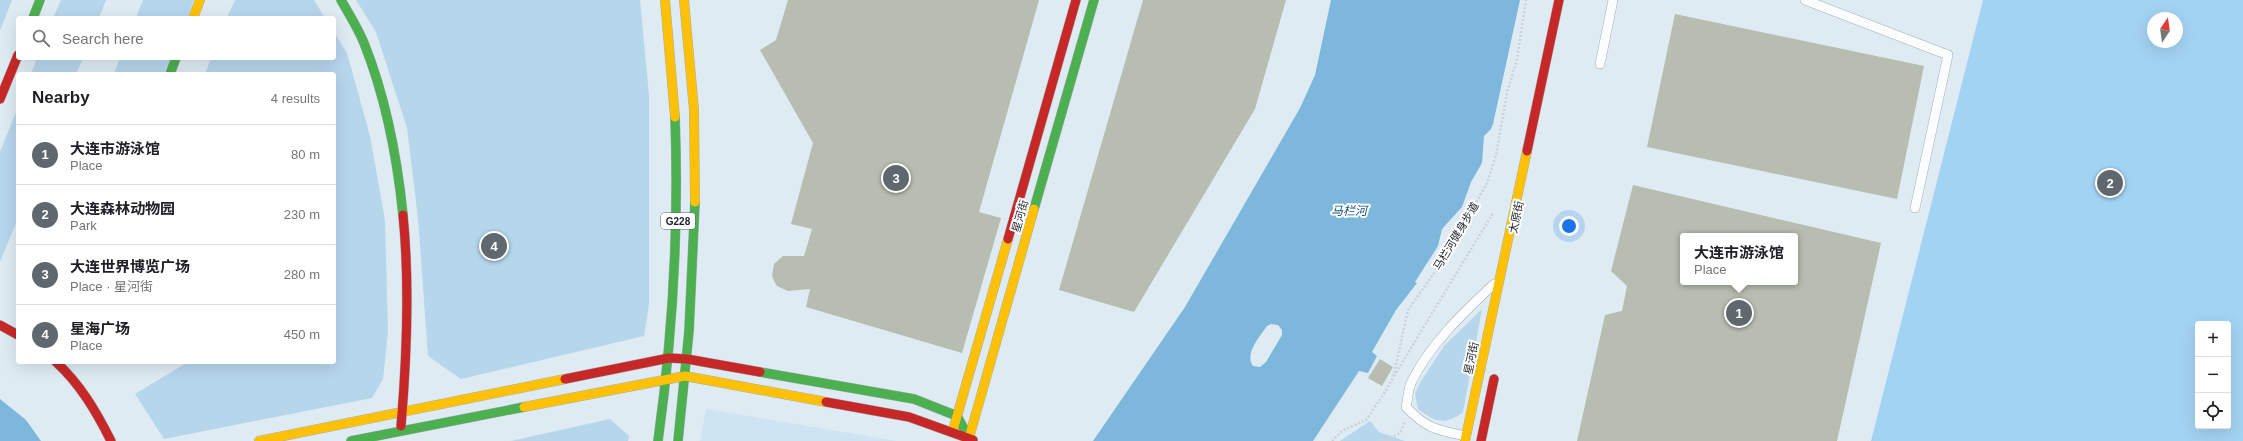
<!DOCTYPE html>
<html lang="en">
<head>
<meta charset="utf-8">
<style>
	body { margin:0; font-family:Helvetica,"Noto Sans SC",sans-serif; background:#f6f6f6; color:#202124 }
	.controls { position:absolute; right:12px; bottom:12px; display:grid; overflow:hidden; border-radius:4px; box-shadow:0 4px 16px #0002 }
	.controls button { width:36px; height:36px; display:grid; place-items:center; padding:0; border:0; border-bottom:1px solid #e0e0e0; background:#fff; color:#202124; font:20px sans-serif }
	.compass { position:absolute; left:2147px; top:12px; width:36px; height:36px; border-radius:50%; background:#fff; box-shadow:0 4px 16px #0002; rotate:13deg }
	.you { position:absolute; left:1569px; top:226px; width:14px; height:14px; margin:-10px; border:3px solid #fff; border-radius:50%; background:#1a73e8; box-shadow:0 0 0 6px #1a73e833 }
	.badge { display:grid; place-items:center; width:26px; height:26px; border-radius:50%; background:#5e686e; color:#fff; font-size:13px; font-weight:700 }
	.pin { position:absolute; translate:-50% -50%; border:2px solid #fff; box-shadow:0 1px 4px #0006 }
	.popup { position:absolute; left:1680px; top:233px; width:118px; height:52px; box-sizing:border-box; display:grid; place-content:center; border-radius:4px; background:#fff; filter:drop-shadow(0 1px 3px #0005); font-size:13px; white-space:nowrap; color:#757577 }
	.popup b { font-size:15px; color:#202124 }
	.popup::after { content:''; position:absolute; left:50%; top:100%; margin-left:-8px; border:8px solid transparent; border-top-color:#fff }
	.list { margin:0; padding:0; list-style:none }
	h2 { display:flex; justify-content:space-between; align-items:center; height:52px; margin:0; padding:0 16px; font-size:17px }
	h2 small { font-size:13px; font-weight:400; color:#757577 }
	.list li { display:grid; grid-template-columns:26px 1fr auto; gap:12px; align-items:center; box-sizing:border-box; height:60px; padding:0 16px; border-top:1px solid #e0e0e0 }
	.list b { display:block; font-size:15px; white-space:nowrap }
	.list p { margin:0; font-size:13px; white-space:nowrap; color:#757577 }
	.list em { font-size:13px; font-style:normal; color:#757577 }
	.icon { flex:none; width:22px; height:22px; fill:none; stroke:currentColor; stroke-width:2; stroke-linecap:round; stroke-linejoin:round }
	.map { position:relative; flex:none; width:2243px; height:441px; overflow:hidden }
	.search { position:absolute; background:#fff; box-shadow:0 4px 16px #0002; left:16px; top:16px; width:320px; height:44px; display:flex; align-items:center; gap:10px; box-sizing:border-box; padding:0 14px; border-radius:4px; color:#757577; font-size:15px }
	.panel { position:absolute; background:#fff; box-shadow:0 4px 16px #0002; left:16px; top:72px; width:320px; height:292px; border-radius:4px }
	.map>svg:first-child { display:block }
</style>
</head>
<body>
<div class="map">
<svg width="2243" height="441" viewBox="0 0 2243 441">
	<rect width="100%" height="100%" fill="#deebf3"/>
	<path fill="#cee4f3" d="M706,409L896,441H700Z"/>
	<g fill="#b6d6ec">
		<path d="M0,0H12L0,31Z"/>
		<path d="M61,0H106L99,18H53Z"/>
		<path d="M143,0H194L187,18H136Z"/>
		<path d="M235,0H314L325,18H227Z"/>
		<path d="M356,0H640L649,95V304L644,336L461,379L428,356L418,218L407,128L376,32Z"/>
		<path d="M334,32L347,53L370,136L385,220L388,331L383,379L372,398L164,439L135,394L188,362H334V74H205L211,58H334Z"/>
		<path d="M37,58H83L76,74H31Z"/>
		<path d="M120,58H171L164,74H114Z"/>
		<path d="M18,107V218L0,262V152Z"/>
		<path d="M1482,309L1463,412C1445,426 1435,422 1418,409L1415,394L1420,383L1444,346Z"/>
		<path d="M610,419L629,436L628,441H511Z"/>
		<path d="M1370,421L1379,432L1405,441H1340Z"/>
	</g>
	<path fill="#a3d3f2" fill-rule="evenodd" d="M1983,0H2243V441H1871ZM2153,18H2177V42H2153ZM2198,324H2228V426H2198Z"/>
	<g fill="#7db7db" fill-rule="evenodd">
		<path d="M1331,0H1520L1493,124L1491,129L1484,136L1482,163L1471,182L1462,207L1442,229L1438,246L1415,282L1417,283L1396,310L1372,352L1377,356L1368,373L1359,371L1313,441H1093L1185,307L1300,108L1315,75ZM1271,324L1278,325L1282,330V335L1266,362L1260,367L1253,366C1244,354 1260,336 1267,326Z"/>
		<path d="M0,399L26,420L41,441H0Z"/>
	</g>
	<g fill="#b7bdb0" fill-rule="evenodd">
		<path d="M788,0H1039L979,212L1001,218L962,353L806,307L810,289L788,291L777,286L774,281L772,276L774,264L783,256H804L812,229L791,224L813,143L760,50L776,40Z"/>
		<path d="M1143,0H1286L1255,109L1134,312L1059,290Z"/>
		<path d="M1675,14L1924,66L1897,199L1647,147Z"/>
		<path d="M1633,185L1881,243L1837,441H1577L1605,315L1622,311L1627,286L1611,271ZM1683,236H1795V282H1683Z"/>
		<path d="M1380,359L1393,367L1382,386L1368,378Z"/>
	</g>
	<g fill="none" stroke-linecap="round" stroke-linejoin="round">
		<g stroke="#a5afb5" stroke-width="10">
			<g id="lane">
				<path d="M1805,0L1948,55L1915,208"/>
				<path d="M1600,64L1613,0"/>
				<path d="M1466,436C1437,430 1427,429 1406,407C1408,399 1408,389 1411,383C1429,345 1464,312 1494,284"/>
			</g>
		</g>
		<g stroke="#a5afb5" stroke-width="10">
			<g id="fast">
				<path d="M341,0C349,14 358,28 364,43C386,98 397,156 403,215"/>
				<path d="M33,18L40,0"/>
				<path d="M170,74L176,58"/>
				<path d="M1034,209L1094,0"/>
				<path d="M760,372L914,399L957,416L969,438"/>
				<path d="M351,441L524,407"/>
				<path d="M658,441C673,333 679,226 675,117"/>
				<path d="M678,441L689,331L695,202"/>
			</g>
		</g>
		<g stroke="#a5afb5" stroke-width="10">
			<g id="slow">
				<path d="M665,0L675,117"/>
				<path d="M684,0L694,110L695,202"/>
				<path d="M193,18L200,0"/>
				<path d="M524,407L685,376L826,402"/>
				<path d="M953,430L1008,239"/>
				<path d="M969,438L1034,209"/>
				<path d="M259,441L565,379"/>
				<path d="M1465,441L1527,151"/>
			</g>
		</g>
		<g stroke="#a5afb5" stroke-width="10">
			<g id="jam">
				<path d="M0,99L18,55"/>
				<path d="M1527,151L1559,0"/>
				<path d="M1008,239L1076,0"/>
				<path d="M0,325L18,335"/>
				<path d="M56,362C80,384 96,411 111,441"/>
				<path d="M565,379L669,358L687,359L760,372"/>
				<path d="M826,402L909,417L973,440"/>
				<path d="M401,426C407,356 410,285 403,215"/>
				<path d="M1481,441L1494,379"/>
			</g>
		</g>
		<g stroke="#cdd1d4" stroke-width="2.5" stroke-dasharray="2 2" stroke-linecap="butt">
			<path d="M1394,376L1493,213"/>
			<path d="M1332,441L1342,431L1366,420L1385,392L1393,378L1408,310L1444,259L1487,183L1496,155L1507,93L1517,59L1526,0"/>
			<path d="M1383,441L1400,433L1405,422"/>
		</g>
		<use href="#lane" stroke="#fafcfd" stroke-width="9"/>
		<use href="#fast" stroke="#4caf50" stroke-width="9"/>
		<use href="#slow" stroke="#ffc107" stroke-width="9"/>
		<use href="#jam" stroke="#c62828" stroke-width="9"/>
	</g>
	<g text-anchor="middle" stroke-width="4" stroke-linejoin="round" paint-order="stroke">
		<rect fill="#fff" stroke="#5e6468" stroke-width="1" x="661" y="213" width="34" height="16" rx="3"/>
		<g font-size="10" font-weight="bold" fill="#192227">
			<text x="678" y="225">G228</text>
		</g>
		<g font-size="11" fill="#192227" stroke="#fff">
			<text transform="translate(1020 216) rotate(-74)" y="4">星河街</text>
			<text transform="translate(1516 217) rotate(-78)" y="4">太原街</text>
			<text transform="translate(1456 236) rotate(-59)" y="4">马栏河健身步道</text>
			<text transform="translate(1471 358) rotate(-78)" y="4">星河街</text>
		</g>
		<g font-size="12" font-style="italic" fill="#134f70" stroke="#fff">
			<text x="1349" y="215">马栏河</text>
		</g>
	</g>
</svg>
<div class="controls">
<button>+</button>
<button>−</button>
<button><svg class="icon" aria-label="locate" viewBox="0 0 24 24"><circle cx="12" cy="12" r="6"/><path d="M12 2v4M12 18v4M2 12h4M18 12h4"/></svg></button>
</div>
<svg class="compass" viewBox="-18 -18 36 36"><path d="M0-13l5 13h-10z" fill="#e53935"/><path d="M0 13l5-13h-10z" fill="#757577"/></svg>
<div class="you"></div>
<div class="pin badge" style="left:1739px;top:313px">1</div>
<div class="popup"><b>大连市游泳馆</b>Place</div>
<div class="pin badge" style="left:2110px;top:183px">2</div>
<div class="pin badge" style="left:896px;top:178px">3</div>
<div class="pin badge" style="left:494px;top:246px">4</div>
<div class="search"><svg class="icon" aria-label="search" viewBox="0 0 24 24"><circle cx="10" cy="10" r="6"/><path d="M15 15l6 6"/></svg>Search here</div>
<section class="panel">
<h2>Nearby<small>4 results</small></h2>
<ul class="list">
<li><span class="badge">1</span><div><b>大连市游泳馆</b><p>Place</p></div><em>80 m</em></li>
<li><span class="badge">2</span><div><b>大连森林动物园</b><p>Park</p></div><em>230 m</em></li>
<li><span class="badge">3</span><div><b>大连世界博览广场</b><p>Place · 星河街</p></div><em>280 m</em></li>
<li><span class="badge">4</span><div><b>星海广场</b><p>Place</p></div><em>450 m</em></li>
</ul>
</section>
</div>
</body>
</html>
